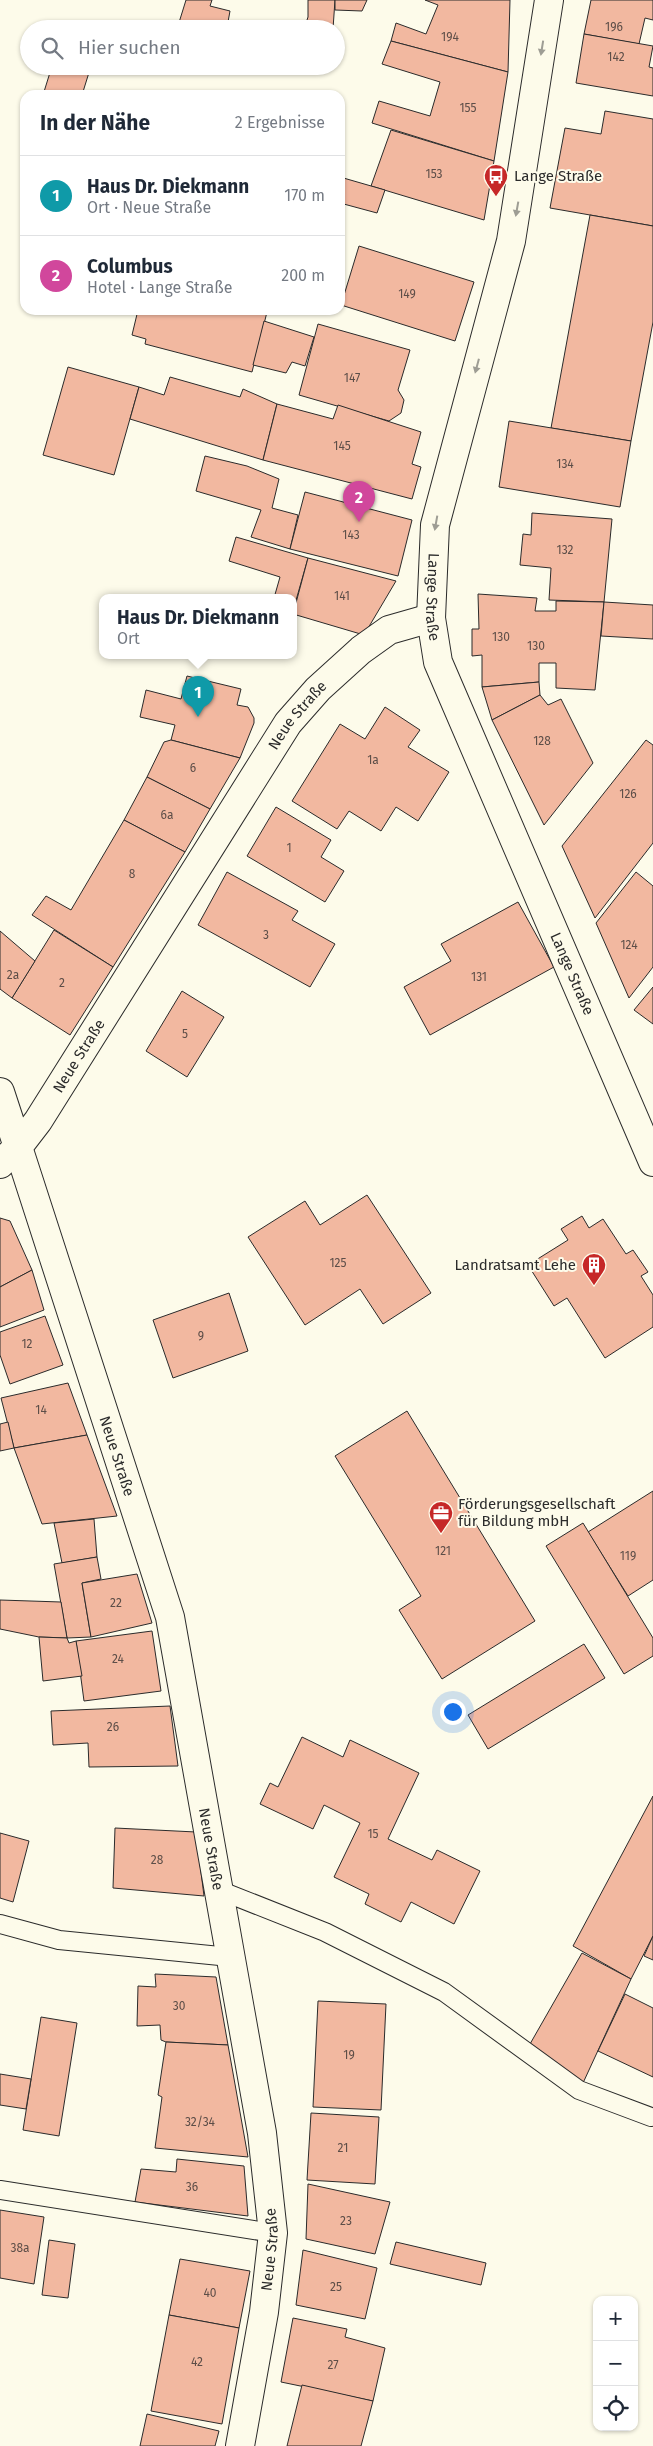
<!DOCTYPE html>
<html lang="de">
<head>
<meta charset="utf-8">
<style>
	body { margin:0; font-family:"Fira Sans",sans-serif; background:#f2f2f3; color:#1f2937 }
	.controls { position:absolute; right:15px; bottom:15px; display:grid; overflow:hidden; border-radius:10px; box-shadow:0 1px 4px #0004 }
	.controls button { width:45px; height:45px; display:grid; place-items:center; padding:0; border:0; border-bottom:1px solid #e0e1e3; background:#fff; color:#1f2937; font:25px sans-serif }
	.you { position:absolute; left:452px; top:1711px; width:18px; height:18px; margin:-12px; border:4px solid #fff; border-radius:50%; background:#1a73e8; box-shadow:0 0 0 8px #1a73e833 }
	.badge { display:grid; place-items:center; width:32px; height:32px; border-radius:50%; background:#c62828; color:#fff; font-size:16px; font-weight:700 }
	.pin { position:absolute; translate:-50% -41px; filter:drop-shadow(0 1px 2px #0008) }
	.pin::after { content:''; position:absolute; top:26px; width:18px; height:15px; background:inherit; clip-path:polygon(0 0,100% 0,50% 100%) }
	.popup { position:absolute; left:99px; top:594px; width:198px; height:65px; box-sizing:border-box; display:grid; place-content:center; border-radius:10px; background:#fff; filter:drop-shadow(0 1px 4px #0005); font-size:16px; white-space:nowrap; color:#747a83 }
	.popup b { font-size:19px; color:#1f2937 }
	.popup::after { content:''; position:absolute; left:50%; top:100%; margin-left:-10px; border:10px solid transparent; border-top-color:#fff }
	.list { margin:0; padding:0; list-style:none }
	h2 { display:flex; justify-content:space-between; align-items:center; height:65px; margin:0; padding:0 20px; font-size:21px }
	h2 small { font-size:16px; font-weight:400; color:#747a83 }
	.list li { display:grid; grid-template-columns:32px 1fr auto; gap:15px; align-items:center; box-sizing:border-box; height:80px; padding:0 20px; border-top:1px solid #e0e1e3 }
	.list b { display:block; font-size:19px; white-space:nowrap }
	.list p { margin:0; font-size:16px; white-space:nowrap; color:#747a83 }
	.list em { font-size:16px; font-style:normal; color:#747a83 }
	.icon { flex:none; width:28px; height:28px; fill:none; stroke:currentColor; stroke-width:2; stroke-linecap:round; stroke-linejoin:round }
	.map { position:relative; flex:none; width:653px; height:2446px; overflow:hidden }
	.search { position:absolute; background:#fff; box-shadow:0 1px 4px #0004; left:20px; top:20px; width:325px; height:55px; display:flex; align-items:center; gap:12px; box-sizing:border-box; padding:0 18px; border-radius:28px; color:#747a83; font-size:19px }
	.panel { position:absolute; background:#fff; box-shadow:0 1px 4px #0004; left:20px; top:90px; width:325px; height:225px; border-radius:15px }
	.map>svg:first-child { display:block }
</style>
</head>
<body>
<div class="map">
<svg width="653" height="2446" viewBox="0 0 653 2446">
	<rect width="100%" height="100%" fill="#fdfbea"/>
	<g fill="#f2b8a0" stroke="#2b2b2b">
		<path d="M186,0H212L210,6L230,11L228,22L259,29H177Z"/>
		<path d="M308,0H335L333,29H304L308,17Z"/>
		<path d="M335,0H367L362,11L335,10Z"/>
		<path d="M425,0H510L508,72L391,41L396,23L426,34L438,5Z"/>
		<path d="M591,0H653V20L645,18L639,44L584,34Z"/>
		<path d="M584,34L653,46L649,67L653,68V96L576,83Z"/>
		<path d="M391,41L508,72L494,161L372,123L379,101L430,116L440,82L382,64Z"/>
		<path d="M52,66H91L82,95H43Z"/>
		<path d="M301,66H320L318,70Z"/>
		<path d="M605,111L653,119V226L550,208L565,128L601,134Z"/>
		<path d="M391,130L494,161L484,220L371,186Z"/>
		<path d="M340,177L385,190L377,213L340,203Z"/>
		<path d="M590,215L653,226V322L631,441L551,428Z"/>
		<path d="M359,246L474,282L455,341L341,305Z"/>
		<path d="M138,310H257L267,312L252,372L145,344L146,339L132,335Z"/>
		<path d="M264,321L314,337L305,366L292,362L286,373L253,365Z"/>
		<path d="M318,324L410,350L398,390L404,400L401,413L389,421L299,395Z"/>
		<path d="M68,367L139,387L114,475L43,455Z"/>
		<path d="M170,377L240,397L243,389L277,404L263,460L130,419L139,387L164,395Z"/>
		<path d="M277,404L333,419L338,405L421,432L412,464L421,467L412,499L263,460Z"/>
		<path d="M509,421L631,441L620,507L499,487Z"/>
		<path d="M205,456L247,466L279,479L272,508L298,515L290,549L251,537L261,510L196,491Z"/>
		<path d="M305,492L412,520L398,576L290,549Z"/>
		<path d="M532,513L612,519L604,602L549,600L551,568L520,565L523,534L531,535Z"/>
		<path d="M236,537L308,558L293,611V598H274L280,577L229,561Z"/>
		<path d="M308,558L396,581L364,635L293,614Z"/>
		<path d="M478,594L537,598L535,611H556V601L604,602L595,690L556,688V663H539V682L482,687V655L472,656V629H479Z"/>
		<path d="M604,602L653,605V639L601,636Z"/>
		<path d="M187,676L241,689L237,705L248,707L254,718V723L240,758L171,740L175,725L140,717L146,690L181,699Z"/>
		<path d="M539,682L540,695L492,720L482,687Z"/>
		<path d="M540,695L548,705L561,699L593,763L544,825L492,720Z"/>
		<path d="M385,707L420,730L408,747L449,772L418,821L396,807L381,831L349,811L337,829L292,801L340,724L365,739Z"/>
		<path d="M171,740L240,758L210,809L147,777L164,742Z"/>
		<path d="M646,740L653,745V843L595,918L562,846Z"/>
		<path d="M147,777L210,809L185,852L124,820Z"/>
		<path d="M276,807L331,840L321,857L344,871L325,902L247,856Z"/>
		<path d="M124,820L185,852L113,967L32,915L46,896L71,910Z"/>
		<path d="M227,872L298,911L292,920L335,944L310,987L198,925Z"/>
		<path d="M636,872L653,886V967L629,998L596,923Z"/>
		<path d="M518,902L554,967L430,1035L404,987L451,961L441,944Z"/>
		<path d="M54,930L113,967L70,1035L12,998Z"/>
		<path d="M0,931L35,961L12,998L0,989Z"/>
		<path d="M653,987V1024L634,1010Z"/>
		<path d="M182,991L224,1017L187,1077L146,1051Z"/>
		<path d="M367,1195L431,1293L383,1324L360,1289L305,1325L248,1237L305,1201L320,1225Z"/>
		<path d="M582,1216L589,1228L603,1219L626,1254L633,1250L648,1272L641,1276L653,1295V1327L605,1358L567,1298L554,1306L528,1265L568,1240L561,1229Z"/>
		<path d="M0,1218L10,1221L32,1270L0,1287Z"/>
		<path d="M32,1270L44,1310L0,1327V1287Z"/>
		<path d="M229,1293L248,1351L173,1378L153,1320Z"/>
		<path d="M45,1316L63,1365L10,1384L0,1355V1332Z"/>
		<path d="M68,1383L87,1435L14,1448L1,1398Z"/>
		<path d="M407,1411L535,1621L442,1679L399,1610L421,1596L335,1456Z"/>
		<path d="M8,1422L14,1448L0,1451V1424Z"/>
		<path d="M87,1435L117,1516L42,1524L14,1448Z"/>
		<path d="M653,1491V1580L628,1596L588,1532Z"/>
		<path d="M94,1519L97,1557L62,1563L54,1523Z"/>
		<path d="M583,1523L653,1638V1656L624,1674L546,1546Z"/>
		<path d="M97,1557L101,1579L82,1583L91,1637L67,1638L54,1564Z"/>
		<path d="M137,1574L152,1623L91,1637L82,1583Z"/>
		<path d="M0,1600L61,1602L67,1638L39,1637L0,1629Z"/>
		<path d="M152,1631L161,1691L84,1701L76,1641Z"/>
		<path d="M39,1637L67,1638L69,1643L76,1641L82,1676L43,1681Z"/>
		<path d="M584,1644L605,1678L488,1749L468,1715Z"/>
		<path d="M170,1706L178,1766L89,1767L88,1743L53,1745L51,1711Z"/>
		<path d="M302,1737L343,1757L350,1740L419,1773L388,1839L432,1860L437,1850L480,1871L454,1924L411,1902L401,1922L365,1904L369,1894L334,1877L360,1823L324,1805L313,1829L260,1804L270,1783L278,1787Z"/>
		<path d="M653,1796V1936L631,1979L573,1946Z"/>
		<path d="M115,1828L196,1832L204,1896L113,1888Z"/>
		<path d="M0,1833L29,1841L13,1902L0,1898Z"/>
		<path d="M653,1936V1960L644,1956Z"/>
		<path d="M582,1953L631,1979L583,2083L530,2044Z"/>
		<path d="M155,1974L216,1977L228,2045L166,2042L161,2040L160,2025L137,2026L138,1986L156,1987Z"/>
		<path d="M625,1994L653,2008V2077L598,2051Z"/>
		<path d="M318,2001L386,2004L381,2110L313,2107Z"/>
		<path d="M41,2017L77,2023L59,2136L23,2130Z"/>
		<path d="M166,2042L228,2045L248,2157L155,2148L162,2097L158,2095Z"/>
		<path d="M0,2074L31,2079L26,2109L0,2105Z"/>
		<path d="M311,2113L379,2117L375,2184L307,2180Z"/>
		<path d="M177,2159L244,2166L248,2216L135,2202L141,2169L176,2172Z"/>
		<path d="M308,2184L390,2202L375,2254L306,2239Z"/>
		<path d="M0,2210L44,2217L34,2284L0,2278Z"/>
		<path d="M49,2240L75,2244L68,2298L42,2295Z"/>
		<path d="M396,2242L486,2263L481,2285L390,2264Z"/>
		<path d="M303,2250L377,2268L365,2319L296,2305Z"/>
		<path d="M180,2259L250,2271L239,2328L169,2315Z"/>
		<path d="M169,2315L239,2328L222,2424L151,2411Z"/>
		<path d="M293,2318L347,2329L345,2337L385,2348L373,2401L281,2382Z"/>
		<path d="M302,2385L373,2401L361,2446H287Z"/>
		<path d="M147,2414L219,2431L215,2446H140Z"/>
	</g>
	<g fill="none" stroke-linecap="round" stroke-linejoin="round">
		<g stroke="#2b2b2b" stroke-width="20">
			<g id="service">
				<path d="M219,1890L325,1932L444,1992L579,2090L651,2117"/>
				<path d="M0,1924L59,1940L230,1957"/>
				<path d="M0,2190L273,2233"/>
			</g>
		</g>
		<g stroke="#2b2b2b" stroke-width="30">
			<g id="minor">
				<path d="M0,1092L18,1147L0,1164"/>
				<path id="s1" d="M240,2446L264,2312L273,2233L262,2133L170,1617L18,1147L38,1121L288,723L318,689L361,650L389,630L431,618"/>
			</g>
		</g>
		<g stroke="#2b2b2b" stroke-width="30">
			<g id="tertiary">
				<path id="s2" d="M549,0L511,241L435,525L431,618L438,662L653,1162"/>
			</g>
		</g>
		<use href="#service" stroke="#fdfbea" stroke-width="18"/>
		<use href="#minor" stroke="#fdfbea" stroke-width="28"/>
		<use href="#tertiary" stroke="#fdfbea" stroke-width="28"/>
	</g>
	<defs><path id="oneway-solid" d="M-6-.8H1V-3.2L6.5 0L1 3.2V.8H-6Z" transform="scale(1.25)"/></defs>
	<g fill="#9e9d94">
		<use href="#oneway-solid" transform="translate(542 48) rotate(99)"/>
		<use href="#oneway-solid" transform="translate(517 209) rotate(100)"/>
		<use href="#oneway-solid" transform="translate(477 366) rotate(105)"/>
		<use href="#oneway-solid" transform="translate(436 523) rotate(100)"/>
	</g>
	<defs>
		<g id="bus-pin" transform="scale(1.25)"><path d="M0 17L-7.5 6A9.5 9.5 0 1 1 7.5 6Z" fill="#c62828" stroke="#fdfbea"/><path d="M-5-6H5V4H4V6H2V4H-2V6H-4V4H-5ZM-3.5-4V0h7V-4ZM-3.5 1.2v1.5H-2V1.2ZM2 1.2v1.5H3.5V1.2Z" fill="#fff"/></g>
		<g id="building-pin" transform="scale(1.25)"><path d="M0 17L-7.5 6A9.5 9.5 0 1 1 7.5 6Z" fill="#c62828" stroke="#fdfbea"/><path d="M-4-6H4V6H1V3H-1V6H-4ZM-2.5-4.3h1.7v1.8h-1.7ZM.8-4.3h1.7v1.8H.8ZM-2.5-1h1.7V.8h-1.7ZM.8-1h1.7V.8H.8Z" fill="#fff"/></g>
		<g id="office-pin" transform="scale(1.25)"><path d="M0 17L-7.5 6A9.5 9.5 0 1 1 7.5 6Z" fill="#c62828" stroke="#fdfbea"/><path d="M-6-3h4V-5.5h4V-3h4V5H-6ZM-1-4.5V-3h2v-1.5ZM-6 0V1H6V0Z" fill="#fff"/></g>
	</defs>
	<g fill-rule="evenodd">
		<use href="#bus-pin" x="496" y="176"/>
		<use href="#building-pin" x="594" y="1265"/>
		<use href="#office-pin" x="441" y="1513"/>
	</g>
	<g text-anchor="middle" stroke-width="4" stroke-linejoin="round" paint-order="stroke">
		<g font-size="12" fill="#5d4e48">
			<text x="614" y="31">196</text>
			<text x="450" y="41">194</text>
			<text x="616" y="61">142</text>
			<text x="468" y="112">155</text>
			<text x="434" y="178">153</text>
			<text x="407" y="298">149</text>
			<text x="352" y="382">147</text>
			<text x="342" y="450">145</text>
			<text x="565" y="468">134</text>
			<text x="351" y="539">143</text>
			<text x="565" y="554">132</text>
			<text x="342" y="600">141</text>
			<text x="501" y="641">130</text>
			<text x="536" y="650">130</text>
			<text x="542" y="745">128</text>
			<text x="373" y="764">1a</text>
			<text x="193" y="772">6</text>
			<text x="628" y="798">126</text>
			<text x="167" y="819">6a</text>
			<text x="289" y="852">1</text>
			<text x="132" y="878">8</text>
			<text x="266" y="939">3</text>
			<text x="629" y="949">124</text>
			<text x="13" y="979">2a</text>
			<text x="479" y="981">131</text>
			<text x="62" y="987">2</text>
			<text x="185" y="1038">5</text>
			<text x="338" y="1267">125</text>
			<text x="201" y="1340">9</text>
			<text x="27" y="1348">12</text>
			<text x="41" y="1414">14</text>
			<text x="443" y="1555">121</text>
			<text x="628" y="1560">119</text>
			<text x="116" y="1607">22</text>
			<text x="118" y="1663">24</text>
			<text x="113" y="1731">26</text>
			<text x="373" y="1838">15</text>
			<text x="157" y="1864">28</text>
			<text x="179" y="2010">30</text>
			<text x="349" y="2059">19</text>
			<text x="200" y="2126">32/34</text>
			<text x="343" y="2152">21</text>
			<text x="192" y="2191">36</text>
			<text x="346" y="2225">23</text>
			<text x="20" y="2252">38a</text>
			<text x="336" y="2291">25</text>
			<text x="210" y="2297">40</text>
			<text x="197" y="2366">42</text>
			<text x="333" y="2369">27</text>
		</g>
		<g font-size="15" fill="#2b2b2b" stroke="#fdfbea" text-anchor="start">
			<text x="514" y="181">Lange Straße</text>
			<text x="576" y="1270" text-anchor="end">Landratsamt Lehe</text>
			<text x="458" y="1509">Förderungsgesellschaft<tspan x="458" dy="17">für Bildung mbH</tspan></text>
		</g>
		<g font-size="15" fill="#2b2b2b" stroke="#fdfbea">
			<text dy="5" stroke="none"><textPath href="#s2" startOffset="610">Lange Straße</textPath></text>
			<text dy="5" stroke="none"><textPath href="#s1" startOffset="1849">Neue Straße</textPath></text>
			<text dy="5" stroke="none"><textPath href="#s2" startOffset="1015">Lange Straße</textPath></text>
			<text dy="5" stroke="none"><textPath href="#s1" startOffset="1444">Neue Straße</textPath></text>
			<text transform="translate(117 1456) rotate(72)" y="5">Neue Straße</text>
			<text transform="translate(211 1849) rotate(80)" y="5">Neue Straße</text>
			<text dy="5" stroke="none"><textPath href="#s1" startOffset="199">Neue Straße</textPath></text>
		</g>
	</g>
</svg>
<div class="controls">
<button>+</button>
<button>−</button>
<button><svg class="icon" aria-label="locate" viewBox="0 0 24 24"><circle cx="12" cy="12" r="6"/><path d="M12 2v4M12 18v4M2 12h4M18 12h4"/></svg></button>
</div>
<div class="you"></div>
<div class="pin badge" style="left:198px;top:717px;background:#0f9aa8">1</div>
<div class="popup"><b>Haus Dr. Diekmann</b>Ort</div>
<div class="pin badge" style="left:359px;top:522px;background:#d1479c">2</div>
<div class="search"><svg class="icon" aria-label="search" viewBox="0 0 24 24"><circle cx="10" cy="10" r="6"/><path d="M15 15l6 6"/></svg>Hier suchen</div>
<section class="panel">
<h2>In der Nähe<small>2 Ergebnisse</small></h2>
<ul class="list">
<li><span class="badge" style="background:#0f9aa8">1</span><div><b>Haus Dr. Diekmann</b><p>Ort · Neue Straße</p></div><em>170 m</em></li>
<li><span class="badge" style="background:#d1479c">2</span><div><b>Columbus</b><p>Hotel · Lange Straße</p></div><em>200 m</em></li>
</ul>
</section>
</div>
</body>
</html>
